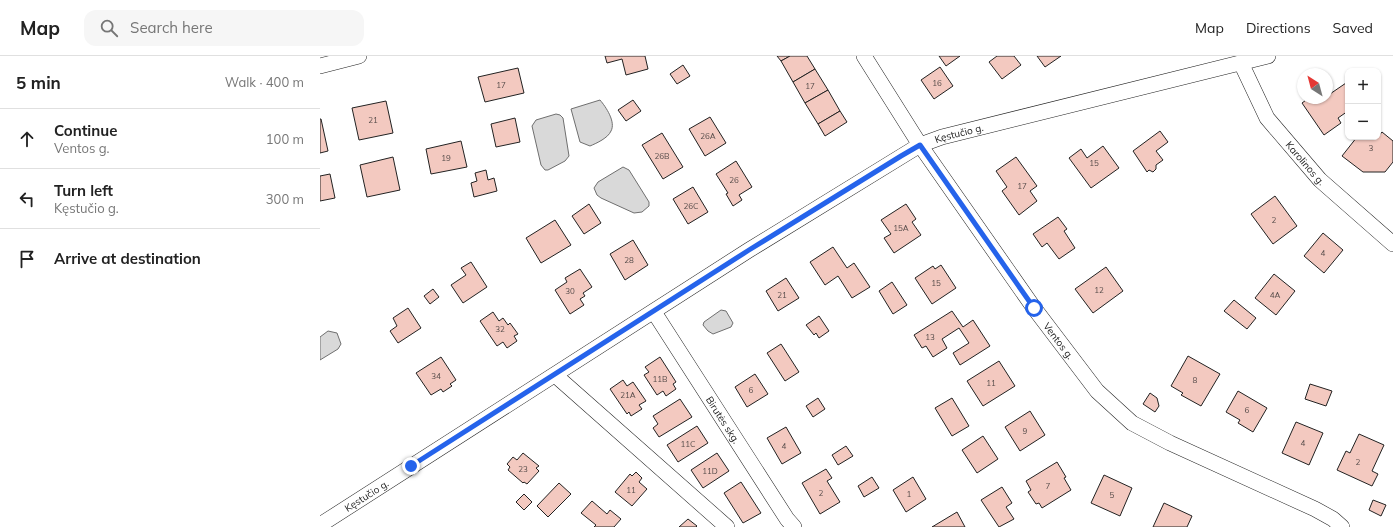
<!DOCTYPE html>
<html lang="en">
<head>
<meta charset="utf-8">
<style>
	body { margin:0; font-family:Mulish,sans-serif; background:#f6f6f6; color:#222 }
	.controls { position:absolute; right:12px; top:12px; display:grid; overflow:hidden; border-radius:8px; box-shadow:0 1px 3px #0004 }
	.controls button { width:36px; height:36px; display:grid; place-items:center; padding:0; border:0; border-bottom:1px solid #e0e0e0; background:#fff; color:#222; font:20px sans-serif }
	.compass { position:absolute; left:977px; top:12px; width:36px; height:36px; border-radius:50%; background:#fff; box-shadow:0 1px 3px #0004; rotate:324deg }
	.stop { position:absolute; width:12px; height:12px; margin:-9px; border:3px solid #2563eb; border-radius:50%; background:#fff }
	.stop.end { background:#2563eb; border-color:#fff; box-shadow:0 1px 4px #0008 }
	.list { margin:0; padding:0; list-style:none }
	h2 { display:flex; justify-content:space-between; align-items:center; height:52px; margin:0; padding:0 16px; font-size:17px }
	h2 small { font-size:13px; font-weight:400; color:#767676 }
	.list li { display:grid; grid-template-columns:26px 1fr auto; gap:12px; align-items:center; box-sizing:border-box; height:60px; padding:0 16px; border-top:1px solid #e0e0e0 }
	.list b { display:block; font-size:15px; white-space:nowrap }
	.list p { margin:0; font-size:13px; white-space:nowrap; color:#767676 }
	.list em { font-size:13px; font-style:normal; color:#767676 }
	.icon { flex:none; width:22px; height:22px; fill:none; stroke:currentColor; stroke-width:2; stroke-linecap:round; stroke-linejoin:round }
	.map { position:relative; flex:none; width:1073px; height:471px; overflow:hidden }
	header { display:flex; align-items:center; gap:24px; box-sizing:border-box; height:56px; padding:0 20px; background:#fff; border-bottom:1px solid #e0e0e0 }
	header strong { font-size:19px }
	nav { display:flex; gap:22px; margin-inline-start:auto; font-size:14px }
	.search { width:280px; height:36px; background:#f6f6f6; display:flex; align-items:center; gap:10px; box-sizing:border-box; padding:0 14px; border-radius:12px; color:#767676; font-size:15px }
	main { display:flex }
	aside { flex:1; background:#fff }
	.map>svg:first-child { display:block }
</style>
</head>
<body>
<header>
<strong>Map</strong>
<div class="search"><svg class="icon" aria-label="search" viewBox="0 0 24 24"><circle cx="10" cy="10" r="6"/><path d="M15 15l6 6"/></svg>Search here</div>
<nav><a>Map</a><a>Directions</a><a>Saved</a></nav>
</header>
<main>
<aside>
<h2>5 min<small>Walk · 400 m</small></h2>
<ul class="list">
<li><svg class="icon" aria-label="ahead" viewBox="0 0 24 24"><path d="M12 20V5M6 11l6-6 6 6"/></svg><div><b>Continue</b><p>Ventos g.</p></div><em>100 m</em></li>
<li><svg class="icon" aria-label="left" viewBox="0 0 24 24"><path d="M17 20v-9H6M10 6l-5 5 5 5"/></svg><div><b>Turn left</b><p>Kęstučio g.</p></div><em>300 m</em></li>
<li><svg class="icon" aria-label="arrive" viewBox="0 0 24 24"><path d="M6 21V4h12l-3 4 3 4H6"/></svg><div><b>Arrive at destination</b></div></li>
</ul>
</aside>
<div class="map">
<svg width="1073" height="471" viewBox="0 0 1073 471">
	<rect width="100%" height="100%" fill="#fff"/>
	<g fill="#d9d9d9" stroke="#6f6f6f">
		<path d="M280,44C286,51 296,66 291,75C288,82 277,87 270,90L260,86L251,53Z"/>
		<path d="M236,58L240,59L243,62L249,100L245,105L228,114H225L221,109L212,70L216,64Z"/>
		<path d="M303,111L309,114L329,146V150L322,156L314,157L281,142L277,139L274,132L278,126Z"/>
		<path d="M401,254L406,255L413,267L411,271L393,278L388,275L383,269L384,266Z"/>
		<path d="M8,275L17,277L21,288L18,293L0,304V281Z"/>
	</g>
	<g fill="#f3c9c0" stroke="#222">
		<path d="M285,0H325L328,13L306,19L302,3L287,7Z"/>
		<path d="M457,0H470L461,5Z"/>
		<path d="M470,0H487L495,13L473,26L461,5Z"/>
		<path d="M619,0H640L626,10Z"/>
		<path d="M677,0H694L701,9L682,23L669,6Z"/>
		<path d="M717,0H741L725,11Z"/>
		<path d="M363,9L370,20L357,28L350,18Z"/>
		<path d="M620,11L633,30L614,43L601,24Z"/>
		<path d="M198,12L204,37L165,46L158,21Z"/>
		<path d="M495,13L508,34L485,47L473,26Z"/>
		<path d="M1026,27L1028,29V55L1018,62L1021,67L1004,79L982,47L989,42H1007V40Z"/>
		<path d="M508,34L520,55L498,68L485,47Z"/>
		<path d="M313,44L321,55L306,65L298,54Z"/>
		<path d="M66,45L73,77L39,84L32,52Z"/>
		<path d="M520,55L527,66L505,80L498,68Z"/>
		<path d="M390,61L406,87L385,100L369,73Z"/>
		<path d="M195,62L200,86L176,91L171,68Z"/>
		<path d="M0,63H1L8,95L0,97Z"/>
		<path d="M840,75L848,86L836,95L843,104L836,109V113L833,116L829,114L827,116L813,95Z"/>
		<path d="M1062,76L1073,85V106L1065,116H1043L1022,100L1037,81L1057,82Z"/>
		<path d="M342,77L363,111L343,123L322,89Z"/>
		<path d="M141,85L147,111L111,118L106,93Z"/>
		<path d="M783,90L799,112L771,132L749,102L761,93L767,102Z"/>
		<path d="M73,101L80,134L47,141L40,109Z"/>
		<path d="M696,101L717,130L710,135L717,145L699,159L682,135L687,131L676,115Z"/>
		<path d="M416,105L432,131L419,139L422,144L413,150L406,138L408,137L396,118Z"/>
		<path d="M166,114L168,124L174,122L177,135L154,141L151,127L157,125L155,117Z"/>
		<path d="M10,118L15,142L0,145V120Z"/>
		<path d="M373,131L388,156L368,168L353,143Z"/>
		<path d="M955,140L977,170L953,188L931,158Z"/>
		<path d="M269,148L281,167L264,178L252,160Z"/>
		<path d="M586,148L596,163L592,166L601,179L574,197L564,182L571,178L561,164Z"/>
		<path d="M738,161L747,173L744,175L755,192L739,203L727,187L722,191L713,178Z"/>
		<path d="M235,164L251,189L221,207L206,182Z"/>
		<path d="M1003,177L1023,194L1004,217L984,200Z"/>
		<path d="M313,184L328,209L305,224L290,198Z"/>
		<path d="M513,191L527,212L534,207L550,231L532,242L518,220L505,229L490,206Z"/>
		<path d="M151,206L167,231L143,247L131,229L146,219L141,212Z"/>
		<path d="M621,209L636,232L612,248L595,222L613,210L615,213Z"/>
		<path d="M786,211L803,235L773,257L755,233Z"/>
		<path d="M260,213L272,231L263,237L265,240L260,243L264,249L250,258L235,234L247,226L245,222Z"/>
		<path d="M954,218L975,235L956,259L935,242Z"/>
		<path d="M466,222L479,242L458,255L446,235Z"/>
		<path d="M572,226L587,249L573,258L559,235Z"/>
		<path d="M113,233L119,241L110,248L104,240Z"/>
		<path d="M914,244L936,262L927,273L904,255Z"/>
		<path d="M88,252L101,272L78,287L70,275L77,270L73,262Z"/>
		<path d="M632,255L643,271L653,264L670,290L640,309L633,297L649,287L639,272L622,283L627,292L613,301L606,290L602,292L594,279Z"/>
		<path d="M173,256L179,265L183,262L188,269L190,267L198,278L194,280L197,285L187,292L183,286L177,290L160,265Z"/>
		<path d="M499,260L509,275L499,282L496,277L494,279L486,269Z"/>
		<path d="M461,288L479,316L465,325L447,297Z"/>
		<path d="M868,300L900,318L881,350L861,339L863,337L851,330Z"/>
		<path d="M121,301L136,324L130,328L132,330L123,336L121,333L111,339L96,317Z"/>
		<path d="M340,301L356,326L353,328L356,333L346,340L343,335L337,339L324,319L329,316L325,311Z"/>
		<path d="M679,305L695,330L663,350L647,325Z"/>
		<path d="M435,318L448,338L427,351L415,331Z"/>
		<path d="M303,324L307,330L313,326L326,345L319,349L322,353L311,360L309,356L307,358L290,333Z"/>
		<path d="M990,328L1012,335L1006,350L985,343Z"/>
		<path d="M918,335L947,352L933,376L918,367L920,364L906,356Z"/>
		<path d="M830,337L837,342L839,350L835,356L823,348Z"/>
		<path d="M498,342L505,353L493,361L486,350Z"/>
		<path d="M632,342L649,370L632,380L615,352Z"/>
		<path d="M360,343L372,361L339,381L333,372L338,368L333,360Z"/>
		<path d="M710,355L725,379L700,395L685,371Z"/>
		<path d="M976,366L1003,377L989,409L962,397Z"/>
		<path d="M377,370L388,387L358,406L347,389Z"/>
		<path d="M466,371L481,397L462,408L447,382Z"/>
		<path d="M1039,378L1064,389L1052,415L1058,418L1052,430L1017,414L1026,395L1030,397Z"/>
		<path d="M663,380L678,403L657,417L642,394Z"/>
		<path d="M526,390L533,400L518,409L512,399Z"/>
		<path d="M203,397L219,410L216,412L219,415L207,428L204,426L203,427L188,414L190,411L187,408L193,401L197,404Z"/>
		<path d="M397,397L409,415L383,432L371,414Z"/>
		<path d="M737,406L746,421L744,422L751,434L722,452L719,447L716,448L708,436L711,434L706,425Z"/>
		<path d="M506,413L512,422L507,425L520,446L500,458L482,427Z"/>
		<path d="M316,416L322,422L319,426L327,433L312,450L295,436L310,418L312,420Z"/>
		<path d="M784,419L812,432L800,460L771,447Z"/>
		<path d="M552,421L559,432L544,441L538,430Z"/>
		<path d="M593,421L606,443L586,456L573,434Z"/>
		<path d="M421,426L441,457L423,467L404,437Z"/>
		<path d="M239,427L251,438L228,461L217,450Z"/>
		<path d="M682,431L692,447L686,451L694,463L679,471L661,444Z"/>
		<path d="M204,438L212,446L204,454L196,446Z"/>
		<path d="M1053,444L1066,449L1061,460L1049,454Z"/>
		<path d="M272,445L287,458L290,454L301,463L294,471H274L276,469L261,457Z"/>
		<path d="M844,447L872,460L867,471H833Z"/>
		<path d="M637,456L645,471H612Z"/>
		<path d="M368,463L377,470L376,471H359Z"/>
	</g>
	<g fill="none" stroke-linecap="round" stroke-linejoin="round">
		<g stroke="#222" stroke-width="16">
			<g id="minor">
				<path id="s1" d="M544,0L600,89L714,252L777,335L812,367L850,387L995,453L1013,463L1022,471"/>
				<path id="s2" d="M921,7L947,62L1000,124L1073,188"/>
				<path d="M0,10L39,0"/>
				<path id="s3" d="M334,256L467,463L474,471"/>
				<path d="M235,319L407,471"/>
				<path id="s4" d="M0,469L429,194L600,89L622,81L948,0"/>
			</g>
		</g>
		<use href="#minor" stroke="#fff" stroke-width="15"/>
	</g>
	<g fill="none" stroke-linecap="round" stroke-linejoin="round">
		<path stroke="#2563eb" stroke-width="5" d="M91,410L429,194L581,100L600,89L714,252"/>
	</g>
	<g text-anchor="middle" stroke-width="3" stroke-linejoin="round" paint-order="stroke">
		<g font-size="8" fill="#564c4a">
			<text x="617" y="30">16</text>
			<text x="181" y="32">17</text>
			<text x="490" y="33">17</text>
			<text x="53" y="67">21</text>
			<text x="388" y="83">26A</text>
			<text x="1051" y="95">3</text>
			<text x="342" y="103">26B</text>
			<text x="126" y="105">19</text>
			<text x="774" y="110">15</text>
			<text x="414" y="127">26</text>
			<text x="702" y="133">17</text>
			<text x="371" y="153">26C</text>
			<text x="954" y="167">2</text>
			<text x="581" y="175">15A</text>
			<text x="1003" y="200">4</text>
			<text x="309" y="207">28</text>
			<text x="616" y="230">15</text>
			<text x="779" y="237">12</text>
			<text x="250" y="238">30</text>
			<text x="462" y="242">21</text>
			<text x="955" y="242">4A</text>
			<text x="180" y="276">32</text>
			<text x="610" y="284">13</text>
			<text x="116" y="323">34</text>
			<text x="340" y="326">11B</text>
			<text x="875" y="327">8</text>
			<text x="671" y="330">11</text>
			<text x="431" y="337">6</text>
			<text x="308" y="342">21A</text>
			<text x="927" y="357">6</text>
			<text x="705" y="378">9</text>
			<text x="983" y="390">4</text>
			<text x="368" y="391">11C</text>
			<text x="464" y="393">4</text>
			<text x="1038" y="409">2</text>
			<text x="203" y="416">23</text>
			<text x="390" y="418">11D</text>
			<text x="728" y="433">7</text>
			<text x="311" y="437">11</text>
			<text x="501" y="440">2</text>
			<text x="589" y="441">1</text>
			<text x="792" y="442">5</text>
		</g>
		<g font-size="10" fill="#222" stroke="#fff">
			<text dy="4" stroke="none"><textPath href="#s4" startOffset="751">Kęstučio g.</textPath></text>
			<text dy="4" stroke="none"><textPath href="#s2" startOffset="120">Karolinos g.</textPath></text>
			<text dy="4" stroke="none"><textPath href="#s1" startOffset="345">Ventos g.</textPath></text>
			<text dy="4" stroke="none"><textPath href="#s3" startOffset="128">Birutės skg.</textPath></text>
			<text dy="4" stroke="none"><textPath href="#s4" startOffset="55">Kęstučio g.</textPath></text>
		</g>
	</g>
</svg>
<div class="controls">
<button>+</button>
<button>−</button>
</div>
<svg class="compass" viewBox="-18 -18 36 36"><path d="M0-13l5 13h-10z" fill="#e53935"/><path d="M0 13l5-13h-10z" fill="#767676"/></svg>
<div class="stop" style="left:714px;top:252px"></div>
<div class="stop end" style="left:91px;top:410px"></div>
</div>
</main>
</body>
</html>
